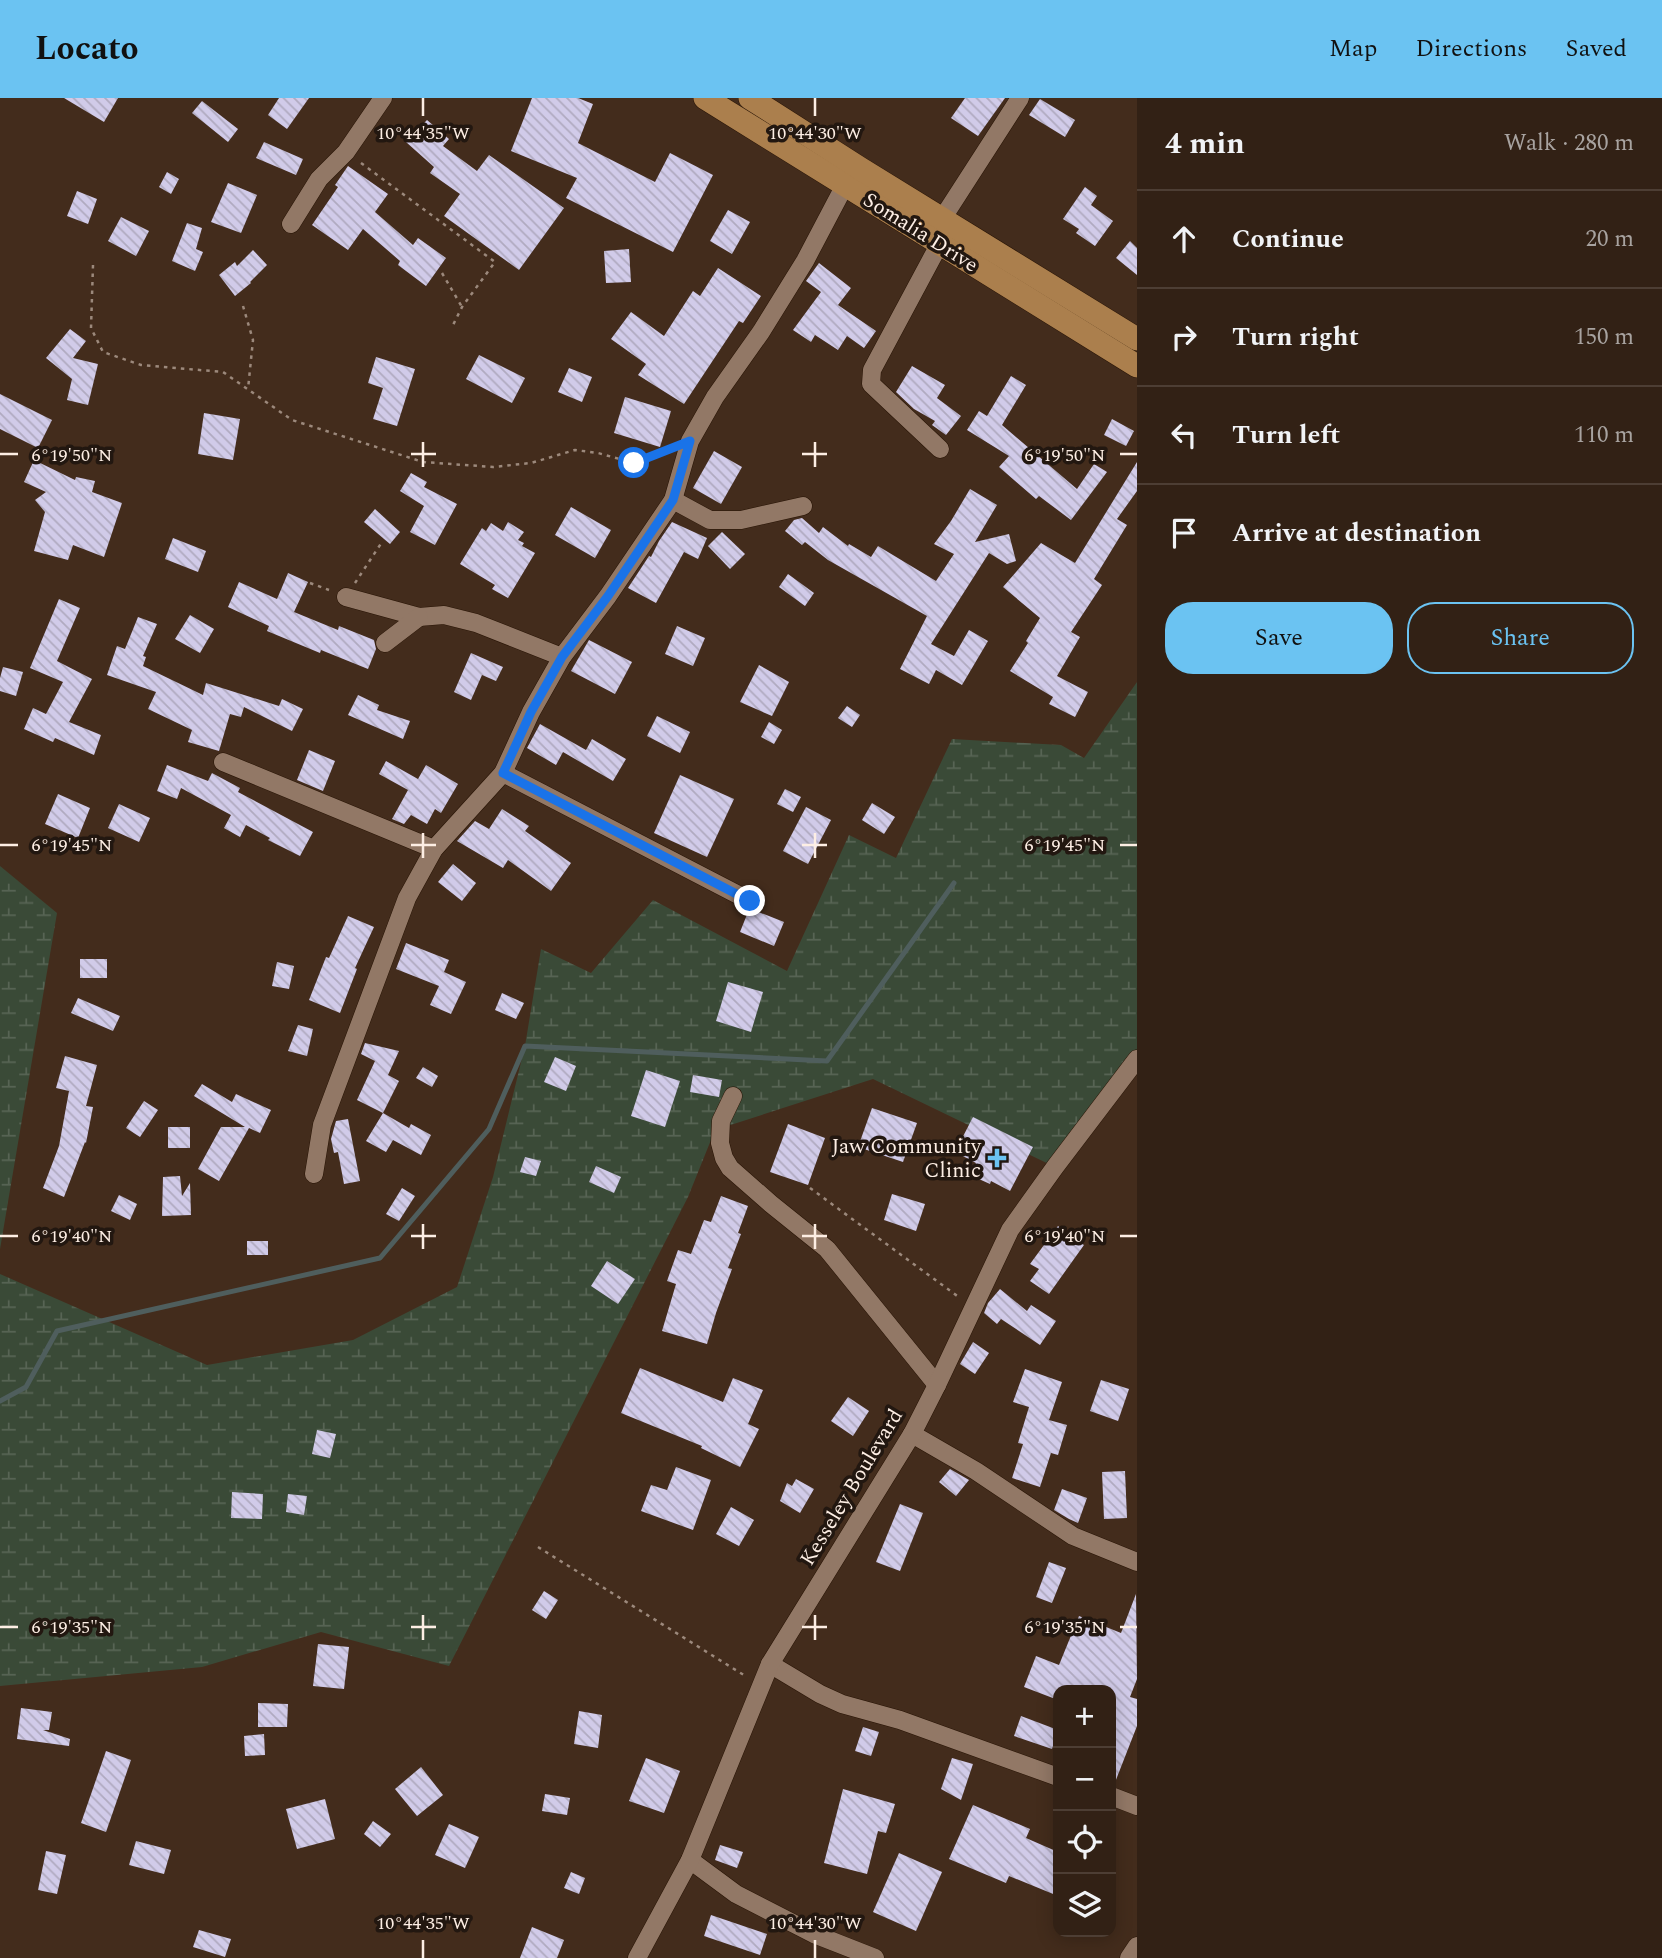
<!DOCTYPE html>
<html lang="en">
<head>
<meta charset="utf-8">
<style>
	body { margin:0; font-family:Spectral,serif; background:#3d2e22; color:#f1f3f6 }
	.controls { position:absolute; right:21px; bottom:21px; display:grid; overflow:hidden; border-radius:14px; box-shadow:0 4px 18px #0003 }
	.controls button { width:63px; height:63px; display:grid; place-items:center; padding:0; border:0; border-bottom:2px solid #4d3e34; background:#322115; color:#f1f3f6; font:35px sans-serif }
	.stop { position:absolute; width:21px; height:21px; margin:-16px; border:5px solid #1a73e8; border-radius:50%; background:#fff }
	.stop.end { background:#1a73e8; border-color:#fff; box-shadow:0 2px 7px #0008 }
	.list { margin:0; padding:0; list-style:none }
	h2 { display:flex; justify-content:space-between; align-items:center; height:91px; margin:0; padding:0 28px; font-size:30px }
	h2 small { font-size:23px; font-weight:400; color:#a8a3a0 }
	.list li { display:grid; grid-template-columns:46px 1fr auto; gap:21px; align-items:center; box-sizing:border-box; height:98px; padding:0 28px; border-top:2px solid #4d3e34 }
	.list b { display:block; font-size:26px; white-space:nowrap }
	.list em { font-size:23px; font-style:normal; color:#a8a3a0 }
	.actions { display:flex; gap:14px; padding:21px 28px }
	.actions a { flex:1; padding:16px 0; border:2px solid #6bc3f2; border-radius:28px; text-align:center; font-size:24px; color:#6bc3f2 }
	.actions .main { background:#6bc3f2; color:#111 }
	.icon { flex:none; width:38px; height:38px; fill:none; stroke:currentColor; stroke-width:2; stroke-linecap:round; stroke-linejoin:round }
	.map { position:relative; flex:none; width:1137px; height:1860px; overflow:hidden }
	header { display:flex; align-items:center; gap:42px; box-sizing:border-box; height:98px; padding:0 35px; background:#6bc3f2; color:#111 }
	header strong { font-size:33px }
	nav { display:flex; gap:38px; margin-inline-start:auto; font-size:24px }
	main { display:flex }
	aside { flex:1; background:#322115 }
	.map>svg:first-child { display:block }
</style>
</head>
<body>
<header>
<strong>Locato</strong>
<nav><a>Map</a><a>Directions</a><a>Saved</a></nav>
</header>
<main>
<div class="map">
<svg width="1137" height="1860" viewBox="0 0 1137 1860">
	<defs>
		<pattern id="wetland-marsh" width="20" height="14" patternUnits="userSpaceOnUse" patternTransform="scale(1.75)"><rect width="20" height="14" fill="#3a4a37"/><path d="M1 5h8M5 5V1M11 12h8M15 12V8" fill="none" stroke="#576454"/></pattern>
		<pattern id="building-back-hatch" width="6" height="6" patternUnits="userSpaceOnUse" patternTransform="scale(1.75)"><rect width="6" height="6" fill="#d1cbe9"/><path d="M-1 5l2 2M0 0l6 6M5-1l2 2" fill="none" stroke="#b0aac0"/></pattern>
	</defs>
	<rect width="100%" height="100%" fill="#432c1c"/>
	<g fill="url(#wetland-marsh)">
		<path d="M1137,584V961L1055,1069L873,981L715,1032L688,1099L449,1568L321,1534L202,1569L0,1588V1176L207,1267L353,1242L457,1189L493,1079L525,948L541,851L591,875L653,802L787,873L849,737L896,760L952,641L1061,647L1084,660Z"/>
		<path d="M0,768L57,815L0,1151Z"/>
	</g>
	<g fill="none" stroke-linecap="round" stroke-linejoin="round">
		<path stroke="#4f5e5d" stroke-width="5" d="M0,1303L26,1289L57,1233L380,1160L489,1031L525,948L827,963L954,785"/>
	</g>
	<g fill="url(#building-back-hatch)">
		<path d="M64,0H118L104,24Z"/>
		<path d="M279,0H309L287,31L268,17Z"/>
		<path d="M532,0H578L593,6L578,45L655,84L670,55L713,77L673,154L566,100L577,80L511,53Z"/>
		<path d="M965,0H1005L978,38L951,20Z"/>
		<path d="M1040,1L1075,22L1065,39L1029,17Z"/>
		<path d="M202,3L238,31L228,44L192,15Z"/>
		<path d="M427,22L449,41L443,48L477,73L489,57L564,110L519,172L444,118L460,96L430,75L434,69L406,44Z"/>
		<path d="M264,44L303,61L296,77L256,60Z"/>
		<path d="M348,68L388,96L375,114L413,147L418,140L446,160L426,188L398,167L400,163L363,131L348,152L312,127L338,89L335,87Z"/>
		<path d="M167,74L179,81L171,96L159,89Z"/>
		<path d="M228,85L257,97L241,135L211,124Z"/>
		<path d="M1085,89L1097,98L1091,107L1113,123L1095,148L1076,135L1079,131L1063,121Z"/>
		<path d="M77,93L97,101L88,126L67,118Z"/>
		<path d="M728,112L750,124L732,156L710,143Z"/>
		<path d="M121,119L149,133L136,158L108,143Z"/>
		<path d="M187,125L202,130L196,151L203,154L195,173L172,163Z"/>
		<path d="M1130,143L1137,150V177L1116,160Z"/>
		<path d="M629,151L631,184L606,185L604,153Z"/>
		<path d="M253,152L267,167L250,184L251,185L235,198L219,177L235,164L237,168Z"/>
		<path d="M819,165L851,190L838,207L876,233L864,250L847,238L838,252L815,237L811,244L793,232L821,194L806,183Z"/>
		<path d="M718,170L761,198L743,225L739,223L684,306L638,277L646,266L611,241L631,214L664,238L693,193L700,198Z"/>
		<path d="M70,231L86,243L73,260L98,266L88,307L67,302L72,281L46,260Z"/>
		<path d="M479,257L525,280L512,305L466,281Z"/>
		<path d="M376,259L415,271L397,328L373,321L383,290L368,285Z"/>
		<path d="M912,268L945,287L937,300L961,318L946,337L932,327L935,323L914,311L896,294Z"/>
		<path d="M569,270L592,279L582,304L558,294Z"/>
		<path d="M1011,278L1026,287L1002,327L1077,391L1094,366L1107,374L1071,422L1039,398L1036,401L999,369L1009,358L967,332L979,313L987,318Z"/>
		<path d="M0,296L52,322L38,350L0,331Z"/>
		<path d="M625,299L671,313L660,349L614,335Z"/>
		<path d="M204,315L240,321L233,362L198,356Z"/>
		<path d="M1112,321L1134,333L1126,348L1104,337Z"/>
		<path d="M714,353L742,369L721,406L693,390Z"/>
		<path d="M34,362L75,382L76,379L95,383L92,394L122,405L104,459L73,447L68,462L34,453L45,414L35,402L46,394L24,384Z"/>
		<path d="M1137,364V393L1117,421L1127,427L1094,481L1102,487L1071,534L1080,539L1057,578L1088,594L1075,619L1049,606L1053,599L1010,573L1028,545L1026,543L1040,520L1003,489L1041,445L1075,465Z"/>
		<path d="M411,375L427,384L424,389L457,406L435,447L410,434L424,408L400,393Z"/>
		<path d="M970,391L997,407L975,444L1009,436L1016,463L1007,466L989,455L931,546L954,558L969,532L988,543L962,587L936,572L929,586L900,571L927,518L828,462L805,444L802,447L785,433L794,422L802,420L819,435L823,429L848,448L849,446L871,459L878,448L936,483L954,456L934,446L951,423Z"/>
		<path d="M571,409L611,432L595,460L555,437Z"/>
		<path d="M375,411L400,434L390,446L364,424Z"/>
		<path d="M508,424L524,434L518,442L524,445L522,448L535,455L508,500L492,491L495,487L460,466L482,430L486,433L491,425L503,433Z"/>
		<path d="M672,424L707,440L698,461L684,454L656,505L628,490L649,458L651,459L659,443Z"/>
		<path d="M722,434L745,456L730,471L708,448Z"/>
		<path d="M173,440L206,453L198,474L165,461Z"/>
		<path d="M288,475L308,484L294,514L338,532L339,528L374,542L376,551L368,571L321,552L320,555L267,533L269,528L228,509L239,484L277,501Z"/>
		<path d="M788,476L814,495L805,508L779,489Z"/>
		<path d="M59,501L80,510L57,563L92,581L69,624L101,637L94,657L55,640L53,644L24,631L33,610L46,616L63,584L30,570Z"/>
		<path d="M190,517L214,531L200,555L175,541Z"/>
		<path d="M138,519L157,526L143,558L146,559L143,568L203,597L206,585L279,608L282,601L303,611L292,633L244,609L241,619L230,616L219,653L188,644L192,632L148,611L156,594L107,577L117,548L125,551Z"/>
		<path d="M677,528L705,540L693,568L665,556Z"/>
		<path d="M589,542L632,564L615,596L571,573Z"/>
		<path d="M471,555L503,569L496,583L482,577L471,602L454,594Z"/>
		<path d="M759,567L789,584L772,618L740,604Z"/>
		<path d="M3,569L23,574L16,598L0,593V580Z"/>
		<path d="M358,597L379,607L377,612L410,623L403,641L348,617Z"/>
		<path d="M847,608L860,617L852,629L838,620Z"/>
		<path d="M657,618L690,634L680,655L647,638Z"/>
		<path d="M769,624L782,632L774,646L761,639Z"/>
		<path d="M540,626L586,652L592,641L626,661L613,683L563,654L556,667L527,650Z"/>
		<path d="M309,652L335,663L323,693L297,682Z"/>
		<path d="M386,663L418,681L426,667L458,686L441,715L435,711L427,726L411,717L404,726L392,721L408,692L379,676Z"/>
		<path d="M167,667L208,683L212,675L240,690L238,694L313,734L300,758L268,742L270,740L246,727L240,739L224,730L231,717L181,690L177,701L157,693Z"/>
		<path d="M680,677L734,701L707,759L654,735Z"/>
		<path d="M785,691L801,699L793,714L777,706Z"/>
		<path d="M58,696L90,710L78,740L45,726Z"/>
		<path d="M872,705L895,719L884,736L862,722Z"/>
		<path d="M119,706L150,720L139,744L108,730Z"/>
		<path d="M806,709L831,722L808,766L783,753Z"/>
		<path d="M502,711L529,728L525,733L571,765L551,793L508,762L503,770L457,743L475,723L489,731Z"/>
		<path d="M453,766L476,785L462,803L438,784Z"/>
		<path d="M756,813L784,824L774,848L740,834L748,814Z"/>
		<path d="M348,818L374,829L355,870L357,871L340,915L309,902L326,859L329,860Z"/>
		<path d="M406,845L449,862L444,874L466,884L451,916L430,907L439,888L396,871Z"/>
		<rect x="80" y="861" width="27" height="19"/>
		<path d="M277,864L294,868L289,891L272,888Z"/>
		<path d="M728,884L763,894L751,934L716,923Z"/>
		<path d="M502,895L524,905L516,921L495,912Z"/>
		<path d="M78,900L120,918L113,933L71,915Z"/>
		<path d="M298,927L313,931L307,958L288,953Z"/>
		<path d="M365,945L399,953L388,977L399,983L383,1015L357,1002L375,963L361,956Z"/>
		<path d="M65,958L97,967L86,1008L93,1009L86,1045L85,1044L64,1099L43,1090L59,1048L69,993L56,990Z"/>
		<path d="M555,959L576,968L566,993L544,984Z"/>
		<path d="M423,969L438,978L432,989L416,980Z"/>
		<path d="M646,972L680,983L665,1029L631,1018Z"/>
		<path d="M693,977L722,982L719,999L690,994Z"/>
		<path d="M202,986L232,1004L236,996L271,1012L260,1035L249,1030L219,1083L198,1071L221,1029H245L194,998Z"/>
		<path d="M144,1003L158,1012L140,1039L126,1030Z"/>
		<path d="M872,1010L917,1025L903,1064L858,1049Z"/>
		<path d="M383,1015L409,1030L411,1026L431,1037L421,1057L393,1042L386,1054L366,1043Z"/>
		<path d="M973,1019L1033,1049L1010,1093L991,1083L990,1086L970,1077L976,1065L955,1054Z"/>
		<path d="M348,1021L360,1083L344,1086L338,1054L334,1055L331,1041L336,1023Z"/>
		<path d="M788,1026L825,1040L808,1087L770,1074Z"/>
		<rect x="168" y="1029" width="22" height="21"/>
		<path d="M525,1059L541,1063L536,1078L520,1074Z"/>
		<path d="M596,1068L621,1079L614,1095L589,1084Z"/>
		<path d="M180,1078L182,1098L190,1085L191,1117L162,1118L163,1079Z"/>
		<path d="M402,1090L415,1098L399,1123L386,1116Z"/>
		<path d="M892,1096L925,1106L916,1133L884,1122Z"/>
		<path d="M119,1097L137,1106L130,1122L111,1113Z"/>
		<path d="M721,1098L748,1108L738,1135L741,1136L728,1170L732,1171L716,1215L707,1246L662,1233L676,1186L667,1183L678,1152L691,1156L704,1122L711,1124Z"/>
		<path d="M1058,1128L1084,1147L1049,1196L1030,1183L1039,1171L1030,1166Z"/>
		<rect x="247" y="1143" width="21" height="14"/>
		<path d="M607,1163L635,1181L618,1206L591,1188Z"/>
		<path d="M1000,1191L1027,1213L1031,1207L1056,1223L1040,1247L1001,1221L997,1226L984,1215L988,1205Z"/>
		<path d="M973,1244L989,1255L975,1276L960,1266Z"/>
		<path d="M640,1270L723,1304L733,1280L763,1292L748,1326L759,1331L740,1369L701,1350L702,1348L621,1315Z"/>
		<path d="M1025,1271L1062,1284L1049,1322L1067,1327L1058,1357L1051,1355L1040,1389L1012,1380L1023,1346L1018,1345L1029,1309L1013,1304Z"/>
		<path d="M1101,1282L1129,1291L1118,1323L1090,1313Z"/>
		<path d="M848,1299L869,1313L853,1338L831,1323Z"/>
		<path d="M317,1332L336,1336L330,1360L312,1356Z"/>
		<path d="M676,1369L711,1382L693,1432L641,1413L651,1387L667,1392Z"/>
		<path d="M950,1371L969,1382L956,1398L939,1384Z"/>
		<path d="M1125,1373L1127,1420L1104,1421L1102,1374Z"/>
		<path d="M796,1381L814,1391L800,1415L780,1403L787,1385L792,1388Z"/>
		<path d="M1062,1391L1087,1400L1078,1425L1069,1421L1054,1412Z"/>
		<path d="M232,1394L263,1396L262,1421L231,1420Z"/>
		<path d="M288,1396L307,1398L304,1417L286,1414Z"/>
		<path d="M900,1406L923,1415L900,1473L876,1464Z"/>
		<path d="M731,1409L754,1422L739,1448L716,1436Z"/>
		<path d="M1049,1464L1066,1470L1052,1505L1036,1499Z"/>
		<path d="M544,1493L558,1502L546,1521L532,1512Z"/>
		<path d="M1136,1496L1137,1581L1130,1599L1137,1601V1628L1114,1687H1111V1592H1058V1602L1024,1589L1036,1558L1059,1567L1079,1518L1121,1535Z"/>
		<path d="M318,1546L349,1549L344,1591L313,1588Z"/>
		<path d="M258,1605L288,1606L287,1629H258Z"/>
		<path d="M21,1610L52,1614L49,1632H43L70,1641L69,1648L17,1641Z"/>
		<path d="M579,1613L602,1617L598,1650L574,1646Z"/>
		<path d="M1021,1618L1058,1632L1052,1651L1014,1638Z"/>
		<path d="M863,1629L879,1634L871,1658L855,1653Z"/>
		<path d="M264,1636L265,1657L245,1658L244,1638Z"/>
		<path d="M106,1653L131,1662L106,1734L81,1725Z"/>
		<path d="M646,1660L680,1673L664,1715L629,1703Z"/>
		<path d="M952,1660L973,1666L961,1702L941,1691Z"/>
		<path d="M421,1669L443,1697L417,1718L395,1691Z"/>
		<path d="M843,1691L895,1706L886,1735L878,1733L867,1776L824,1765Z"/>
		<path d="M545,1696L570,1700L567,1717L542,1713Z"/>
		<path d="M325,1701L335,1741L297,1751L286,1711Z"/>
		<path d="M973,1707L1030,1731L1026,1740L1058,1754V1798L1009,1778L1006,1785L949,1761Z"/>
		<path d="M373,1723L391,1736L380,1749L364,1736Z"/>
		<path d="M449,1726L479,1739L465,1770L435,1757Z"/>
		<path d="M136,1743L171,1752L164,1776L129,1767Z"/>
		<path d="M720,1747L743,1754L737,1770L715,1762Z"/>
		<path d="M46,1753L66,1757L57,1796L38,1792Z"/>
		<path d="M899,1755L942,1774L916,1833L873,1814Z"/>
		<path d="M571,1774L585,1780L579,1796L564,1790Z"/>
		<path d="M711,1817L767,1836L760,1857L704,1838Z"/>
		<path d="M532,1829L564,1842L557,1860H520Z"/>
		<path d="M199,1832L231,1841L225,1859L193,1849Z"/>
	</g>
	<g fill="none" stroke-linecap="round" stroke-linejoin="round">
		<g stroke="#281405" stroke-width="19">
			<g id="minor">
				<path d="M942,121L1020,0"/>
				<path d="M291,126L319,81L346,54L383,0"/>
				<path d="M940,145L872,272L871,286L940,351"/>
				<path d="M673,402L710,422H741L803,408"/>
				<path d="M346,499L419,519L444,517L476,525L562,559"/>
				<path d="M385,545L419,519"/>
				<path d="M223,664L434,751"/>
				<path d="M503,675L750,803"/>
				<path d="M733,998L721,1023L720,1045L724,1060L730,1070L771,1106L827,1151L937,1287"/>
				<path d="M314,1076L322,1027L407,800L434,751L503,675L531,614L562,559L608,498L673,402L690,343L715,299L761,234L805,163L845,87"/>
				<path d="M912,1336L976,1373L1073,1438L1137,1464"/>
				<path d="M770,1566L820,1596L842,1606L900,1622L1058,1679"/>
				<path d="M1111,1698L1137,1708"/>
				<path d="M690,1762L736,1796L814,1836L875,1860"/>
				<path d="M637,1860L690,1762L770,1566L912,1336L937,1287L1010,1132L1055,1069L1137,961"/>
				<path d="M1129,1860L1137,1848"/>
			</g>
		</g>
		<g stroke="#281405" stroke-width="24">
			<g id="major">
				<path d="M705,0L1137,268"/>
				<path d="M750,0L861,71L1137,241"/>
			</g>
		</g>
		<g stroke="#9c897c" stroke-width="2.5" stroke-dasharray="3.5 5" stroke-linecap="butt">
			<path d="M361,65L495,164L462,209L452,229"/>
			<path d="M93,167L91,230L103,254L141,267L223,274L292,322L423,364L493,369L531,365L575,352L598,355L634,365L669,352"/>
			<path d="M442,175L462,209"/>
			<path d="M243,208L253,242L248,291"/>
			<path d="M310,485L329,492"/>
			<path d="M355,485L382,444"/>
			<path d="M810,1090L960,1200"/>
			<path d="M538,1449L747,1579"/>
		</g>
		<use href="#minor" stroke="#927866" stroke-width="18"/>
		<use href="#major" stroke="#ab7f4d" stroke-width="23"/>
	</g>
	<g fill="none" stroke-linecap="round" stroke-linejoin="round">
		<path stroke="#1a73e8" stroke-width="9" d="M634,365L690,343L673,402L608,498L562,559L531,614L503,675L750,803"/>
	</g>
	<path fill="none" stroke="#fdeee4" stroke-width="2.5" d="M423,0V18M815,0V18M423,344V369M815,344V369M0,356H18M411,356H436M802,356H827M1120,356H1137M423,735V760M815,735V760M0,747H18M411,747H436M802,747H827M1120,747H1137M423,1126V1151M815,1126V1151M0,1138H18M411,1138H436M802,1138H827M1120,1138H1137M423,1517V1542M815,1517V1542M0,1529H18M411,1529H436M802,1529H827M1120,1529H1137M423,1842V1860M815,1842V1860"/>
	<path fill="#6bc3f2" stroke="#221710" stroke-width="2.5" d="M993.5 1049.5h7v7h7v7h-7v7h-7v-7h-7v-7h7z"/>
	<g text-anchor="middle" stroke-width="7" stroke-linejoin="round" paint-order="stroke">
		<g font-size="21" fill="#fdeee4" stroke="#221710">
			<text transform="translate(921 134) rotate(32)" y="7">Somalia Drive</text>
			<text transform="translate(851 1389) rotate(-59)" y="7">Kesseley Boulevard</text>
		</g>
		<g font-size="21" fill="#fdeee4" stroke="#221710" text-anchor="end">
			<text x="981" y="1055">Jaw Community<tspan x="981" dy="24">Clinic</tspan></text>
		</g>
	</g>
	<g font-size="18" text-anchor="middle" fill="#fdeee4" stroke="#221710" stroke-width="7" stroke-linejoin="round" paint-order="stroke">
		<text x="423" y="41">10°44'35"W</text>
		<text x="815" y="41">10°44'30"W</text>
		<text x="72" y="363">6°19'50"N</text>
		<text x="1065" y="363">6°19'50"N</text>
		<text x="72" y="753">6°19'45"N</text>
		<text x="1065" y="753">6°19'45"N</text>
		<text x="72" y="1144">6°19'40"N</text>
		<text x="1065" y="1144">6°19'40"N</text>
		<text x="72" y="1535">6°19'35"N</text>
		<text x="1065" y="1535">6°19'35"N</text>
		<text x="423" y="1831">10°44'35"W</text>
		<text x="815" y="1831">10°44'30"W</text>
	</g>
</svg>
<div class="controls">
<button>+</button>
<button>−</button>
<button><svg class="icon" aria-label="locate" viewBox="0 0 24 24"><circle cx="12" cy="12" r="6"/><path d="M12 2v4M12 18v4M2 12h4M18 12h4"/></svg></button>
<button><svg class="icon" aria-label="layers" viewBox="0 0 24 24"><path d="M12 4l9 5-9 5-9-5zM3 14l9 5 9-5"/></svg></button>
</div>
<div class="stop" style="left:634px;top:365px"></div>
<div class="stop end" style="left:750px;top:803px"></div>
</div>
<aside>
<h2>4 min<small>Walk · 280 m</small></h2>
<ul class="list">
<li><svg class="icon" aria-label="ahead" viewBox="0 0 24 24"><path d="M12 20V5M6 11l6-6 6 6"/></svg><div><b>Continue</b></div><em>20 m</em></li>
<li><svg class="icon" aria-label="right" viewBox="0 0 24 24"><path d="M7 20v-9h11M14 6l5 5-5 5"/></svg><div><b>Turn right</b></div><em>150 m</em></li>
<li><svg class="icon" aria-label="left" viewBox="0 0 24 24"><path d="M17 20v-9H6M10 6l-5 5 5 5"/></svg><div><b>Turn left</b></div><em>110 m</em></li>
<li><svg class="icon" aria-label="arrive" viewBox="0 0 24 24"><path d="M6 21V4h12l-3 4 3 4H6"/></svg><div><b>Arrive at destination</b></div></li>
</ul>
<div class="actions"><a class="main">Save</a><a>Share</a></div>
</aside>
</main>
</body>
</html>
